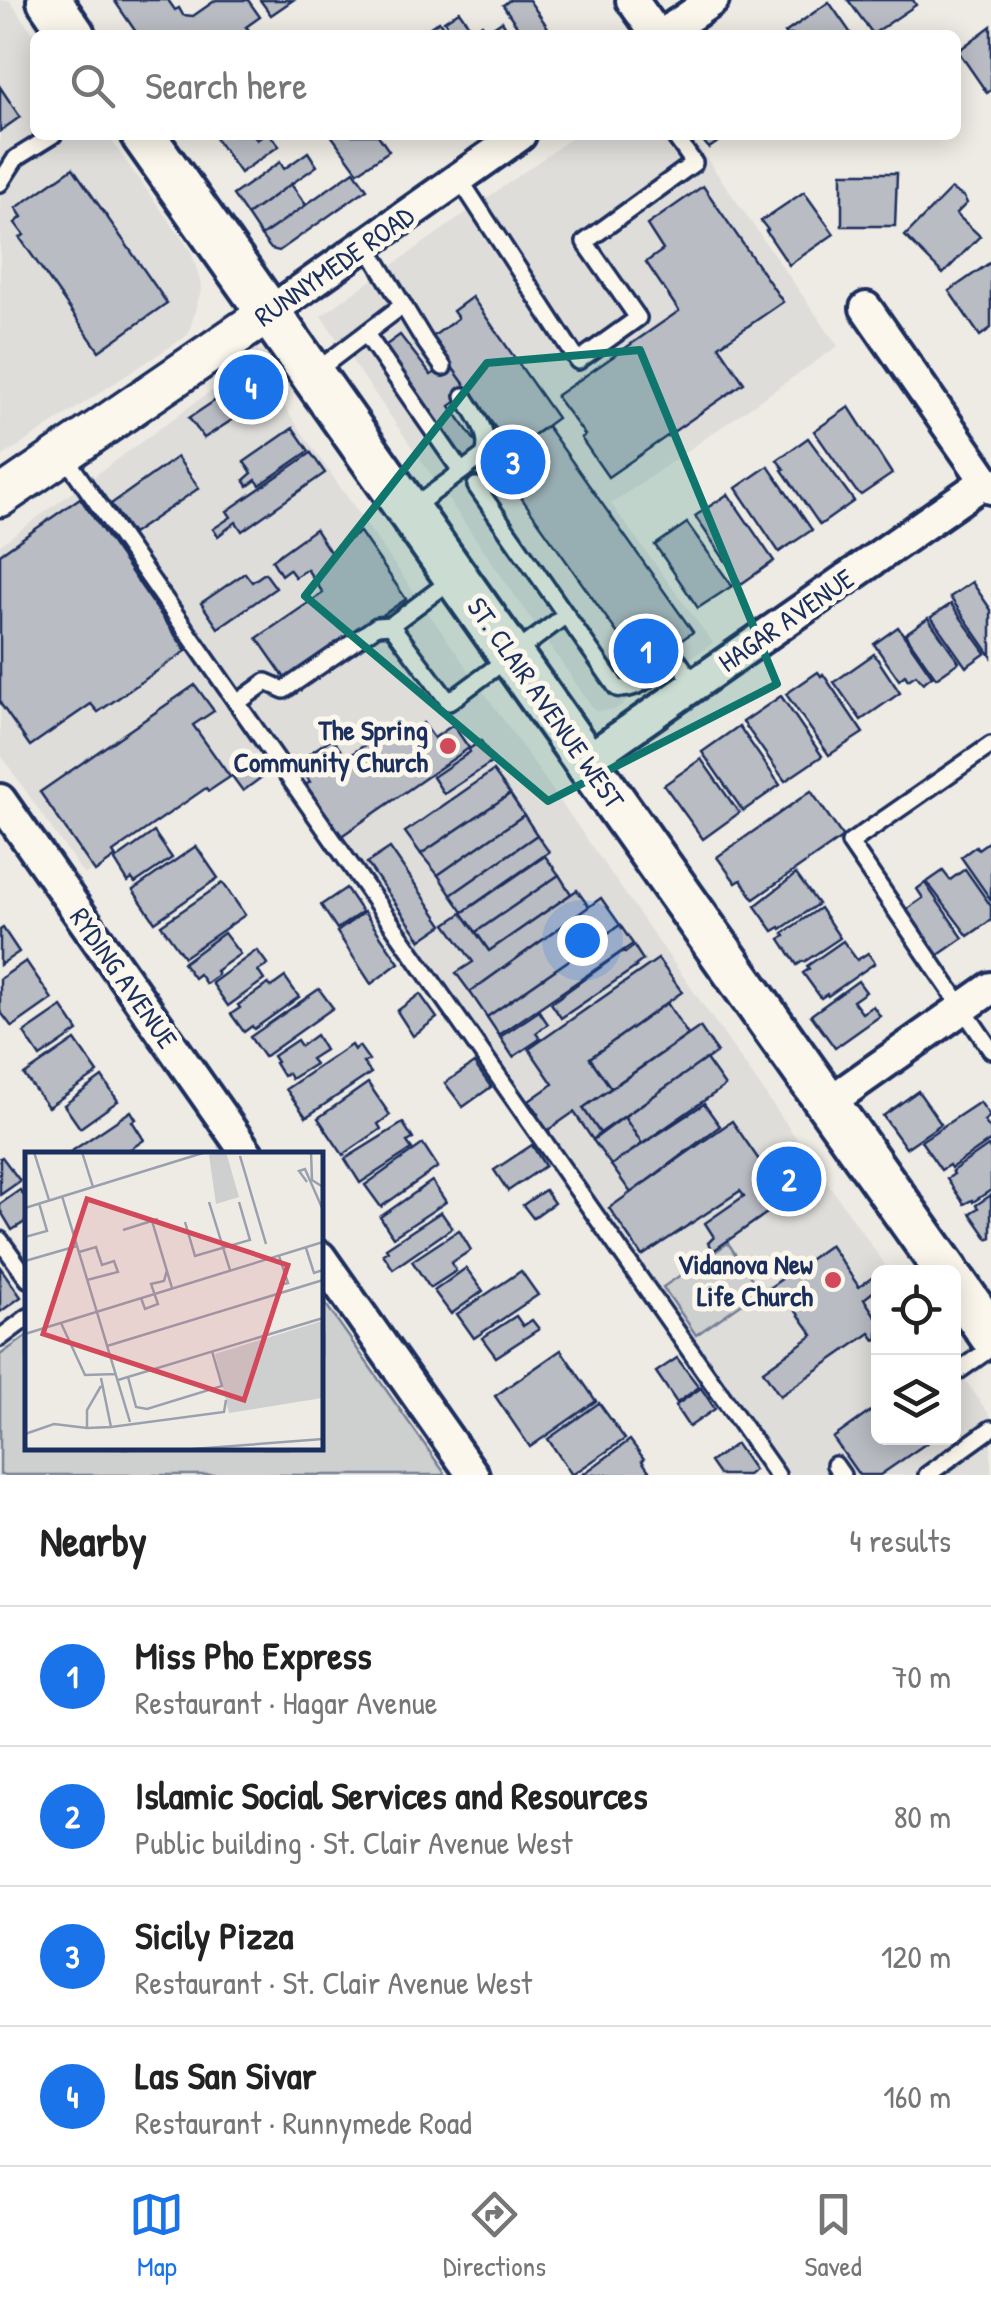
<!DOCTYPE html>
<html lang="en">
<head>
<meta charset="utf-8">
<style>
	body { margin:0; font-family:"Patrick Hand",sans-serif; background:#f2f2f2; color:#222 }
	.controls { position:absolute; right:30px; bottom:30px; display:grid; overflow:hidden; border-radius:15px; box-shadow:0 5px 25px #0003 }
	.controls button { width:90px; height:90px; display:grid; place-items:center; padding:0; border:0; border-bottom:2px solid #e0e0e0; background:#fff; color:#222; font:50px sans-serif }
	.you { position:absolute; left:582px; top:940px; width:35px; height:35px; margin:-25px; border:8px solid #fff; border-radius:50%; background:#1a73e8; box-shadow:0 0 0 15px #1a73e833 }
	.badge { display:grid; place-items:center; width:65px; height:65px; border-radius:50%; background:#1a73e8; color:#fff; font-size:32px; font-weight:700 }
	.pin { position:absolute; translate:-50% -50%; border:5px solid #fff; box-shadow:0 2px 10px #0006 }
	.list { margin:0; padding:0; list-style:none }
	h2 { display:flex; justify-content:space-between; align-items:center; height:130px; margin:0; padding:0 40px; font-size:42px }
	h2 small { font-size:32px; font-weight:400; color:#767676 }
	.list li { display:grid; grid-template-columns:65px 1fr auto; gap:30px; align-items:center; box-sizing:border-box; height:140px; padding:0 40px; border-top:2px solid #e0e0e0 }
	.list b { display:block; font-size:38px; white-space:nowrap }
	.list p { margin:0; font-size:32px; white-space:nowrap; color:#767676 }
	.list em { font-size:32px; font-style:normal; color:#767676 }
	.icon { flex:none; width:55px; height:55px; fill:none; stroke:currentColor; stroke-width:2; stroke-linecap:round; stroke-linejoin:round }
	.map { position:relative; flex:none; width:991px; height:1475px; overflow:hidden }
	.search { position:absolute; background:#fff; box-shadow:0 5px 25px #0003; left:30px; right:30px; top:30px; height:110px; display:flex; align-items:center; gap:25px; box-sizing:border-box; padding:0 35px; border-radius:15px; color:#767676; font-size:38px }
	.sheet { height:690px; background:#fff }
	nav { display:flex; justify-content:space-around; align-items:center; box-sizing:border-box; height:140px; border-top:2px solid #e0e0e0; background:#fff; font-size:28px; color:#767676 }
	nav a { display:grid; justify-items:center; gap:5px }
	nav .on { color:#1a73e8 }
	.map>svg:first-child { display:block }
</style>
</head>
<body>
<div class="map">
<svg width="991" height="1475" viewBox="0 0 991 1475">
	<rect width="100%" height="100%" fill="#eeebe4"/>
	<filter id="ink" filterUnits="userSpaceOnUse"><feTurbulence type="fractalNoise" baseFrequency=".01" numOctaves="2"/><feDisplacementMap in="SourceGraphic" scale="20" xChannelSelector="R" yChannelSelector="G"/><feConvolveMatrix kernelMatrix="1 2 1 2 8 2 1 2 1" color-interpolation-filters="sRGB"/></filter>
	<g filter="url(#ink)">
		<g fill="#deddda">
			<path d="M0,0H9L35,36V135H107L191,251L202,287L188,335L0,458Z"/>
			<path d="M576,135H690L838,346L611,504L713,643L614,710L595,711L321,316Z"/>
			<path d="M252,361L890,1272H878V1438H954V1364L991,1417V1475H775L266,747L84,875L0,754V545Z"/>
		</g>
		<g fill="#cecfcf" stroke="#747f96" stroke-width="2.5">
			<path d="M728,1243L760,1291L696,1335L663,1287Z"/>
			<path d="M320,1296L446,1475H0V1355L27,1336L28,1448H320Z"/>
		</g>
		<g fill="#b9bcc3" stroke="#1b2f5e" stroke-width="2.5">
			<path d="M114,0H168L175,10L179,8L183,15L193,16L216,0H248L260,17L246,27L249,30L242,35H138Z"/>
			<path d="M260,0H293L271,15Z"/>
			<path d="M510,0H529L553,35H523L503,5Z"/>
			<path d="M848,0H913L916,5L873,34Z"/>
			<path d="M829,2L852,35H786L785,33Z"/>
			<path d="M459,11L476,35H452L454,34L444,21Z"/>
			<path d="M439,21L448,35H425L423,32Z"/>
			<path d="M502,21L511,35H479L475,29L482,24L487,31Z"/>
			<path d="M991,26V90L987,93L958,51Z"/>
			<path d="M0,87L20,117L0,131Z"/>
			<path d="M213,135H254L257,140L264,135H270L279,146L240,173Z"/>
			<path d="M331,135H378L389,151L358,172Z"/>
			<path d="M698,135H728L709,148Z"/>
			<path d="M308,152L317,166L247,215L233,195L280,162L284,169Z"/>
			<path d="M73,168L167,303L99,351L20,238L24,235L15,223L22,217L16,208Z"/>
			<path d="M354,171L367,189L279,251L271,249L261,236Z"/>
			<path d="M842,173H897L895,226H842Z"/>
			<path d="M291,184L306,205L261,236L247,215Z"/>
			<path d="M703,186L783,302L719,346L744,383L608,477L581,438L585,435L556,396L679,311L646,262L663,250L647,225Z"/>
			<path d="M951,189L964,197L967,203L956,214L980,236L943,274L905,236Z"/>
			<path d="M804,192L834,234L789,265L766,231L768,230L761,221Z"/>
			<path d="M991,262V328L980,336L949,291Z"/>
			<path d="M472,297L557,418L512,451L431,338L458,318L453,311Z"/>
			<path d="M400,335L431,375L449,363L470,392L450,406L480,448L461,464L382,348Z"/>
			<path d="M256,373L271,395L204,438L189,418Z"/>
			<path d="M849,407L892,474L861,495L856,491L814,431Z"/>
			<path d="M547,426L693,632L642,668L496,462Z"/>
			<path d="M293,428L309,451L260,485L256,480L248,486L244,480L252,473L244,462Z"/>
			<path d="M808,438L854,501L820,525L782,470L784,469L777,460Z"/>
			<path d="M311,453L325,473L242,531L236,522L218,536L213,529L231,517L227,511Z"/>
			<path d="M177,457L199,488L132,534L111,504Z"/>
			<path d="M768,466L812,530L779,552L736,488Z"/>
			<path d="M728,494L774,561L741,584L695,516Z"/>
			<path d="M80,498L186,651L98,712L91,704L30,746L0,703V554Z"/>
			<path d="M687,523L732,586L698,608L655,545Z"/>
			<path d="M315,529L330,552L360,532L406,599L287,681L257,638L323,593L307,569L295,577L289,569L281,575L272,560Z"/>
			<path d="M245,573L252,582L265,573L276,588L218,628L201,603Z"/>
			<path d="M972,582L991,610V656L950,597Z"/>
			<path d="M951,604L986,653L966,667L931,617Z"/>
			<path d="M928,618L959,662L936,678L905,634Z"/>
			<path d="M898,627L932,676L923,683L916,675L908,680L905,675L899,680L874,644Z"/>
			<path d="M874,654L900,693L861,720L834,682Z"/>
			<path d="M818,672L821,676L823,674L863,733L829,755L786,694Z"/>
			<path d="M195,685L214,711L193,725L230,777L209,791L206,788L113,852L116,857L95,872L40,792Z"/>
			<path d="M781,696L822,756L785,781L743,722Z"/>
			<path d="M396,723L405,736L423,723L434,738L453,725L469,748L337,839L301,788L310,782L297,762L332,738L346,758Z"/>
			<path d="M739,726L780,785L743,811L702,752Z"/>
			<path d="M481,741L494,761L444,794L433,777L470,752L469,749Z"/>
			<path d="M256,759L266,774L243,791L232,776Z"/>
			<path d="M701,759L739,813L703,839L664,785Z"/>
			<path d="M493,771L510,794L421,854L405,832Z"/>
			<path d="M811,791L843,837L754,899L741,880L736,883L717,857Z"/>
			<path d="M510,794L524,815L438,875L421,854Z"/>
			<path d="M524,815L537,835L451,895L438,875Z"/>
			<path d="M154,832L172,858L135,883L132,879L128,882L115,861L116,859Z"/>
			<path d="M537,835L549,852L463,912L451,895Z"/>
			<path d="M991,840V900L961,857L976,846L978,849Z"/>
			<path d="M196,846L218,878L155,922L133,890Z"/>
			<path d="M390,848L443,925L421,940L367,863Z"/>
			<path d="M545,856L559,875L476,932L462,913Z"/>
			<path d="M965,869L991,906V920L968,936L927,882L943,871L950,880Z"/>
			<path d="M796,874L818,904L781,929L780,927L773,931L755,906Z"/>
			<path d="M559,875L571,894L489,951L476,932Z"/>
			<path d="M223,883L245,915L184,957L161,925Z"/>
			<path d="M925,883L963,938L934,958L900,914L923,898L917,889Z"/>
			<path d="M346,888L362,912L337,929L321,905Z"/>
			<path d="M577,890L589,907L470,992L456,973L473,962L446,924L462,913L489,951Z"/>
			<path d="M601,898L620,925L487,1017L470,992Z"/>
			<path d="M820,908L840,938L804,962L803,961L797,965L780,939L785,936L783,933Z"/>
			<path d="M364,912L399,963L371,984L337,932Z"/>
			<path d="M620,925L633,944L499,1035L487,1017Z"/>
			<path d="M3,928L19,952L0,965V930Z"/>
			<path d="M224,933L240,954L216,971L218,975L206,984L199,974L194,978L183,963Z"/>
			<path d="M843,941L857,960L868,953L875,963L828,996L827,994L821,998L803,973L809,969L807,966Z"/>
			<path d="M634,946L643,960L635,966L636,967L561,1018L551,1003L623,951L625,953Z"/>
			<path d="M257,950L268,965L258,971L264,980L228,1006L212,983Z"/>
			<path d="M658,959L682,992L590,1058L611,1088L583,1108L600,1133L593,1140L574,1112L544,1133L533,1117L538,1114L529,1101L553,1084L529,1049Z"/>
			<path d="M26,961L52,999L12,1027L0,1011V979Z"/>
			<path d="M285,977L299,997L254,1029L252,1026L244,1032L231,1014L240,1008L238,1005L268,984L271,987Z"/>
			<path d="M858,981L866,992L853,1001L862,1013L873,1006L880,1016L835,1048L811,1015Z"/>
			<path d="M319,989L333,1008L264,1057L250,1037Z"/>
			<path d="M420,994L437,1018L413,1036L397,1011Z"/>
			<path d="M667,1003L688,1035L611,1088L590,1058Z"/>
			<path d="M62,1007L78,1031L40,1057L24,1033Z"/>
			<path d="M539,1011L548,1024L536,1033L540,1039L513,1057L500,1037Z"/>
			<path d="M700,1027L717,1052L600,1133L583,1108Z"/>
			<path d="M316,1035L325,1050L311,1059L315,1064L291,1079L288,1073L283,1076L275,1063L277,1062L273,1056L297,1040L301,1046Z"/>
			<path d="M75,1040L98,1073L48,1107L24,1075Z"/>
			<path d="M351,1045L354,1050L359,1046L369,1060L363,1063L371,1073L306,1117L286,1089Z"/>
			<path d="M706,1059L725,1086L642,1144L624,1117Z"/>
			<path d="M474,1063L491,1087L463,1107L445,1083Z"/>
			<path d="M102,1077L118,1101L80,1128L64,1105Z"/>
			<path d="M368,1083L390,1115L378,1124L381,1129L343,1155L318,1118Z"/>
			<path d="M918,1091L941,1124L906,1148L883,1116Z"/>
			<path d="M980,1102L990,1116L984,1121L991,1130V1140L951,1168L949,1165L941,1170L921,1141Z"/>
			<path d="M704,1104L720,1126L631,1193L611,1165Z"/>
			<path d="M131,1111L136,1119L132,1121L144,1140L122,1155H66Z"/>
			<path d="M624,1117L642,1144L611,1165L593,1140Z"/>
			<path d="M732,1121L768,1173L755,1183L758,1188L797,1161L811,1182L713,1251L708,1243L714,1237L705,1223L744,1196L740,1191L642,1256L609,1208Z"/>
			<path d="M403,1123L413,1139L407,1142L412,1149L360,1183L345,1159Z"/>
			<path d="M423,1144L438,1167L381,1207L365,1185Z"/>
			<path d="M532,1145L545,1166L508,1191L494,1170Z"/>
			<path d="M988,1146L991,1151V1190L973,1202L972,1200L964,1204L947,1179L954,1174L952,1171Z"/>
			<path d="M2,1157L20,1181L0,1195V1158Z"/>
			<path d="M432,1181L446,1202L393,1237L380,1217Z"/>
			<path d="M20,1190L28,1201V1220L12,1230L0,1210V1204Z"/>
			<path d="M545,1190L554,1203L533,1218L523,1205Z"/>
			<path d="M991,1195V1237L988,1239L970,1213L978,1208L976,1205Z"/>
			<path d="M441,1212L452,1228L393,1269L383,1254L388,1251L386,1248Z"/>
			<path d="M459,1230L471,1250L451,1263L456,1271L430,1288L412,1261Z"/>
			<path d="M830,1245L859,1287L873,1277L878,1285V1288L864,1299L878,1320V1338L875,1340L870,1333L780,1396L763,1371L813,1335L783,1293L773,1300L766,1290Z"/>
			<path d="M0,1267L21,1297L0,1312Z"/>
			<path d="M466,1268L483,1291L451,1314L434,1291Z"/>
			<path d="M521,1271L538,1295L474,1338L457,1314Z"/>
			<path d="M516,1316L523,1326L532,1320L539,1329L496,1357L482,1338Z"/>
			<path d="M561,1350L596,1401L530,1447L495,1396Z"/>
			<path d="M677,1358L699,1387L677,1403L656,1372Z"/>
			<path d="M701,1388L715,1409L689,1427L675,1406Z"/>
			<path d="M599,1403L625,1439L572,1475L548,1439Z"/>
			<path d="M878,1406V1438H934L880,1475H859L833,1438Z"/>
			<path d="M630,1440L644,1459L642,1461L652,1475H582Z"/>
			<path d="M736,1444L754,1470L747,1475H719L710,1462Z"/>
		</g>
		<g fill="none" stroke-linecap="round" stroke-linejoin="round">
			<g stroke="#1b2f5e" stroke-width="22">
				<g id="service">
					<path d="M459,178L578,361L638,318L585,242L694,163L674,135"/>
					<path d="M0,183L16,158L53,135"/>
					<path d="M366,244L424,340L443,367"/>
					<path d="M366,334L461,471"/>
					<path d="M315,372L403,305"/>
					<path d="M63,454L777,1475"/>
					<path d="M476,486L566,615"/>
					<path d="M411,509L484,455C492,435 474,413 464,396"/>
					<path d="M454,578L391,625L449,702L566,615L617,688C637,693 659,670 676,658L695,685"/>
					<path d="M237,703L266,682L284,690L377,626L391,625"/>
					<path d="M991,745L850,843L991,1050"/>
					<path d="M0,1240L28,1279"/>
					<path d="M0,1338L28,1317"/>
					<path d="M954,1374L991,1348"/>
					<path d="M835,1465L842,1475"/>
					<path d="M927,1475L991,1429"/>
				</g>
			</g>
			<g stroke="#1b2f5e" stroke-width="38">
				<g id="minor">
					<path d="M632,0L657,35"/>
					<path d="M662,35L713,0"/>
					<path d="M866,308L991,488"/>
					<path d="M270,312L520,135"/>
					<path d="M587,760L986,481"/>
					<path d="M0,800L248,1155"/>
					<path d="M828,1103L991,988"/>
					<path d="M320,1257L473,1475"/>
				</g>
			</g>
			<g stroke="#1b2f5e" stroke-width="45">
				<path id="tertiary" d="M0,497L270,312"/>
			</g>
			<g stroke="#1b2f5e" stroke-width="50">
				<g id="secondary">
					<path d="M49,0L73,35"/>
					<path d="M143,135L947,1272"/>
					<path d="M954,1282L991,1335"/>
				</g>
			</g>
			<use href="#service" stroke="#fbf7ec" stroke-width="15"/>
			<use href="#minor" stroke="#fbf7ec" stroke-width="30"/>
			<use href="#tertiary" stroke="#fbf7ec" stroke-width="38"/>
			<use href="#secondary" stroke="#fbf7ec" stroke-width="42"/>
		</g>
	</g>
	<path fill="#0f766e" fill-opacity="0.2" stroke="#0f766e" stroke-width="8" stroke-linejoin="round" d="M640,350L777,684L548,801L305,596L487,363Z"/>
	<g fill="#d1495b" stroke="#fbf7ec" stroke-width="4">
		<circle cx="448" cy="746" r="10"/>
		<circle cx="833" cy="1280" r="10"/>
	</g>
	<g text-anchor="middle" stroke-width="10" stroke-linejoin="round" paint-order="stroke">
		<g font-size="28" fill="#1b2f5e" stroke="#fbf7ec">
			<text transform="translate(334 266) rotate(-35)" y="10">RUNNYMEDE ROAD</text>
			<text transform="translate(786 620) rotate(-35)" y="10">HAGAR AVENUE</text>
			<text transform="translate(546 703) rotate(55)" y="10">ST. CLAIR AVENUE WEST</text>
			<text transform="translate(124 978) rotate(55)" y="10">RYDING AVENUE</text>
		</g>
		<g font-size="28" font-weight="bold" fill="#1b2f5e" stroke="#fbf7ec" text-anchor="end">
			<text x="428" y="740">The Spring<tspan x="428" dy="32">Community Church</tspan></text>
			<text x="813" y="1274">Vidanova New<tspan x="813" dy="32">Life Church</tspan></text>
		</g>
	</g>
	<g transform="translate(25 1152)">
		<rect width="298" height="298" fill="#eeebe4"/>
		<path d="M201,0L214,45L191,52L184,3ZM297,169V246L204,261L190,202Z" fill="#cecfcf"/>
		<path fill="none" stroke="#9aa0ae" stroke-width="2.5" d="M9,0L24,48M57,0L68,35M286,0L287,28L298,35M215,4L241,92M282,30L274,19L280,17L298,58M37,44L105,270M184,50L205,118M0,56L181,0M127,69L147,136M160,70L170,104L225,88L214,50M98,78L133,67M0,85L22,79L14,51M281,96L289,121L298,118M54,100L71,95L77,113L89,109L93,120L62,128M0,109L52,94M254,133L263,131L254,104M116,146L120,157L133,152L126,132L139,129L142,118M36,171L60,223L91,222M0,182L298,90M82,194L298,128M103,225L111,255L122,257L197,234L187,199M76,226L86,275L62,276V258L76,234M93,228L298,166M86,275L199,260L201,248M0,282L29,272L62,276M168,297L298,287"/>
		<path fill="#d1495b" fill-opacity="0.15" stroke="#d1495b" stroke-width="5" d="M62,47L263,113L219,248L18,182Z"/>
		<rect width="298" height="298" fill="none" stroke="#1b2f5e" stroke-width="5"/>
	</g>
</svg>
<div class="controls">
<button><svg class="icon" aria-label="locate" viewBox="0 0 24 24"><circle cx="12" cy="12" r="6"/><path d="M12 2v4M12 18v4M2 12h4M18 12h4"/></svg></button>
<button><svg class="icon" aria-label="layers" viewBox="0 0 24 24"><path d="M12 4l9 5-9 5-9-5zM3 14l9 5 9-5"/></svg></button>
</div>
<div class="you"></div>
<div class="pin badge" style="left:646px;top:651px">1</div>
<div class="pin badge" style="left:789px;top:1179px">2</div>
<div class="pin badge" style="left:513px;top:462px">3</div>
<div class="pin badge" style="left:251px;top:387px">4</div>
<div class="search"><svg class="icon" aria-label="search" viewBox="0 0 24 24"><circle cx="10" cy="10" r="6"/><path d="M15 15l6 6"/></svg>Search here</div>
</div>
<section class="sheet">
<h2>Nearby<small>4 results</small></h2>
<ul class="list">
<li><span class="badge">1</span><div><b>Miss Pho Express</b><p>Restaurant · Hagar Avenue</p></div><em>70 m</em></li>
<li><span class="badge">2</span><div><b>Islamic Social Services and Resources</b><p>Public building · St. Clair Avenue West</p></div><em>80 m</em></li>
<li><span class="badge">3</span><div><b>Sicily Pizza</b><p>Restaurant · St. Clair Avenue West</p></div><em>120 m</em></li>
<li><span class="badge">4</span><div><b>Las San Sivar</b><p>Restaurant · Runnymede Road</p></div><em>160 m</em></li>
</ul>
</section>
<nav>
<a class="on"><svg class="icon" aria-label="map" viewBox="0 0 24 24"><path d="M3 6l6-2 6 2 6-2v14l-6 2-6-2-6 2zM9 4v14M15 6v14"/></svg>Map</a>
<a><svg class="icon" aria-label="directions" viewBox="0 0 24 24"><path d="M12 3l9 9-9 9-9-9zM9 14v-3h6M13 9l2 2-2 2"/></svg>Directions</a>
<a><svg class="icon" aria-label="saved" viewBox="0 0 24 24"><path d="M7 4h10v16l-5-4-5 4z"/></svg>Saved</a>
</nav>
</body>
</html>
